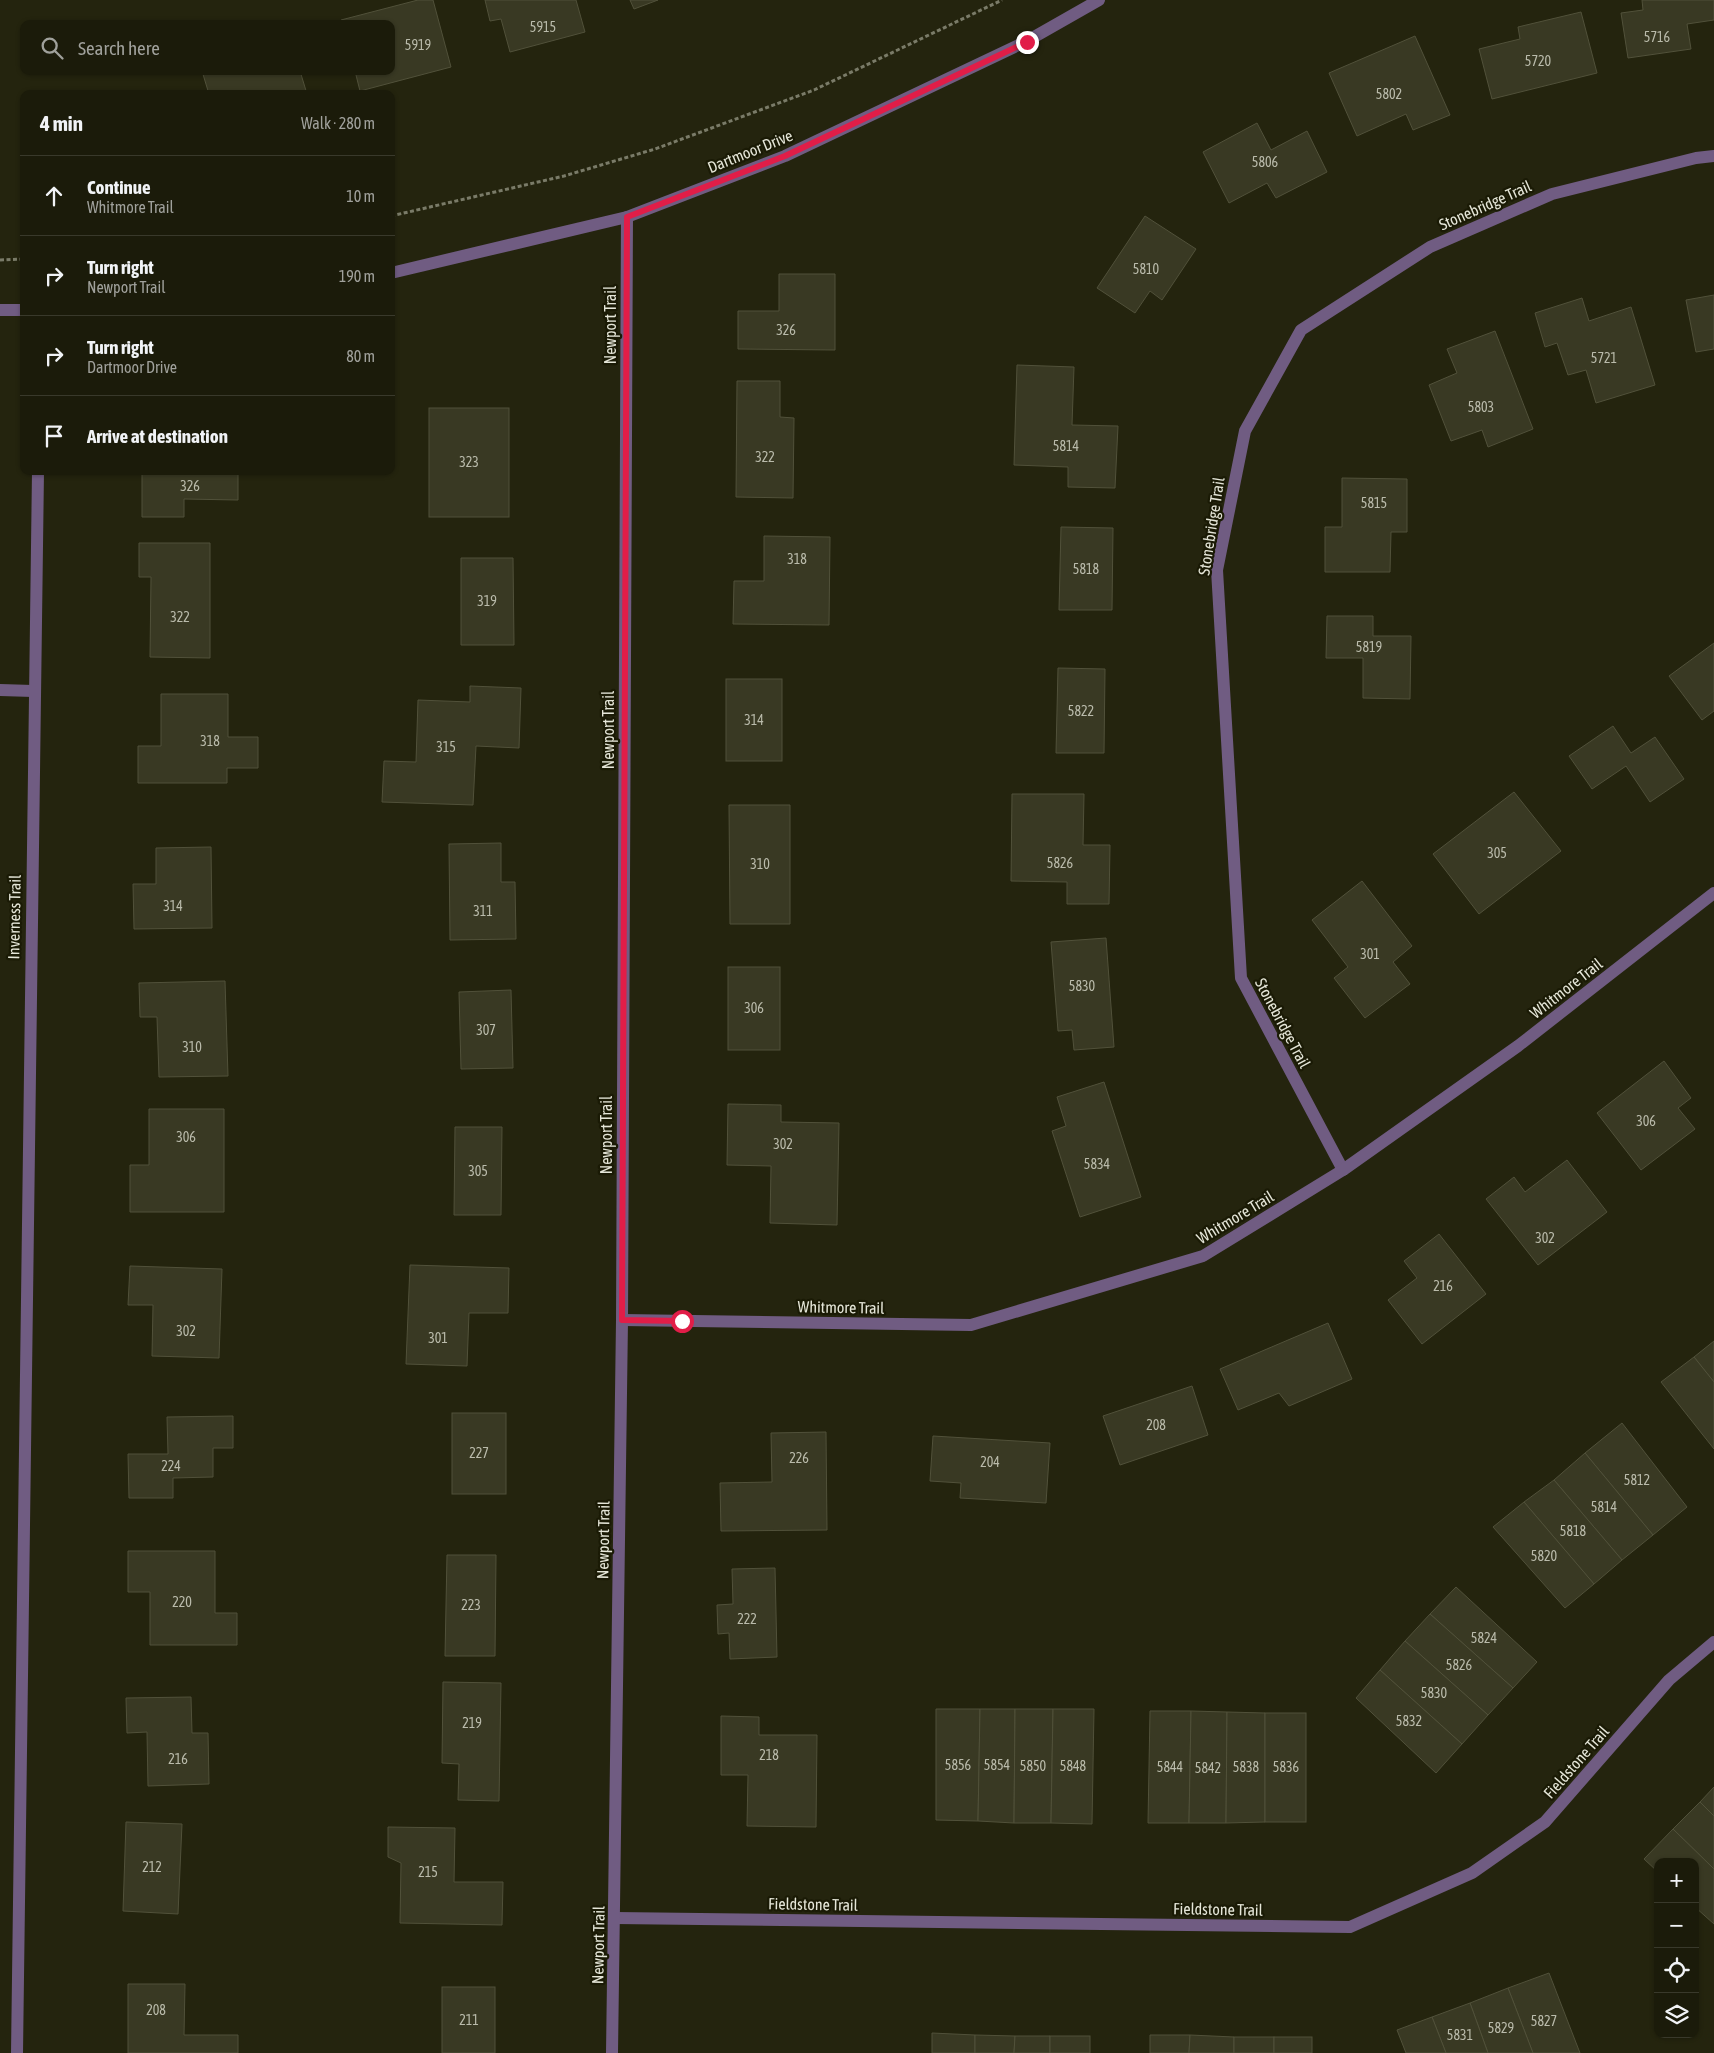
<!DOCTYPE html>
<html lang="en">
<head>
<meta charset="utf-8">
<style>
	body { margin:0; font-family:"Asap Condensed",sans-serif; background:#242413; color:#f1f3f6 }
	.controls { position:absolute; right:15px; bottom:15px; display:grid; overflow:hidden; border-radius:10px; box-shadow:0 1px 4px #0004 }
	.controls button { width:45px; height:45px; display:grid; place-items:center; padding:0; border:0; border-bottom:1px solid #39392b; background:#1b1b0a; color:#f1f3f6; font:25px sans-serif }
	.stop { position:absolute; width:15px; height:15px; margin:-11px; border:4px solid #e11d48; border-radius:50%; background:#fff }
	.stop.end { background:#e11d48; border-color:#fff; box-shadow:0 1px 5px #0008 }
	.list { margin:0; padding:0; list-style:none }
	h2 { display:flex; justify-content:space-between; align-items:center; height:65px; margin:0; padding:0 20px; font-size:21px }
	h2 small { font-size:16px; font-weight:400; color:#a0a19c }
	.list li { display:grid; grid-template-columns:32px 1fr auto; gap:15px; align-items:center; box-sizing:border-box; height:80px; padding:0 20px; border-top:1px solid #39392b }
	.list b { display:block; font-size:19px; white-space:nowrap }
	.list p { margin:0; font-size:16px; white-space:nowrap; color:#a0a19c }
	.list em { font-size:16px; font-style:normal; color:#a0a19c }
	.icon { flex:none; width:28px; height:28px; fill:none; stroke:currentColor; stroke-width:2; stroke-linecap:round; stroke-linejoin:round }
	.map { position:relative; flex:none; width:1714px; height:2053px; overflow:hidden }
	.search { position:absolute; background:#1b1b0a; box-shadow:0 1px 4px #0004; left:20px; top:20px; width:375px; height:55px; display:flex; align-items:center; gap:12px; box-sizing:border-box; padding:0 18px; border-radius:10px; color:#a0a19c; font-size:19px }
	.panel { position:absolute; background:#1b1b0a; box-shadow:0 1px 4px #0004; left:20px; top:90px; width:375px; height:385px; border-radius:10px }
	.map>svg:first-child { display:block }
</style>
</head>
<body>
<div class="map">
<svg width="1714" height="2053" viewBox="0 0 1714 2053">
	<rect width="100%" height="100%" fill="#24240e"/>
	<g fill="#393923" stroke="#51513a">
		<path d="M418,0H433L451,67L360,91L355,71H391V24H342L341,20Z"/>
		<path d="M485,0H576L585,32L510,52L501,19L490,21Z"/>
		<path d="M630,0H658L634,9Z"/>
		<path d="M1642,0H1714V20L1687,24L1691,49L1628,58L1621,13L1643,10Z"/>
		<path d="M1581,12L1597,73L1492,99L1479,49L1520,39L1518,27Z"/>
		<path d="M1415,36L1450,115L1413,130L1406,114L1357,136L1329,73Z"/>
		<path d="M202,71H244L245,74L254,71H300L307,94H209Z"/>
		<path d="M1257,123L1271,150L1307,131L1327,172L1276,198L1267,183L1229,203L1203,152Z"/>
		<path d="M1145,216L1196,249L1162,300L1150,291L1135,313L1097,288Z"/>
		<path d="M779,274H835V350L738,349V311H779Z"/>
		<path d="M1714,295V349L1696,352L1686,300Z"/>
		<path d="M1582,298L1589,321L1631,307L1655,385L1596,403L1586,370L1568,375L1557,343L1545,347L1535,313Z"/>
		<path d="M1495,331L1533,429L1488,447L1482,430L1451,441L1429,385L1457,373L1447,349Z"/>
		<path d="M1017,365L1074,367L1072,425L1118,426L1115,488L1068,487V467L1014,465Z"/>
		<path d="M737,381H780V417L794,418L793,498L736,497Z"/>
		<rect x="429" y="408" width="80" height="109"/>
		<path d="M171,471H238V500L184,499V517H142V474H171Z"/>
		<path d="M1342,478L1407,479V532H1391L1390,572H1325V527H1342Z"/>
		<path d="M1061,527L1113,528L1112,610H1059Z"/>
		<path d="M764,536L830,537L829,625L733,624L734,581H764Z"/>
		<path d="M139,543H210V658L150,657L151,577H139Z"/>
		<path d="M461,558H513L514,645H461Z"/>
		<path d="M1327,616H1373V636H1411L1410,699L1363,698V658H1326Z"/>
		<path d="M1714,643V711L1702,720L1669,676Z"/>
		<path d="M1058,668L1105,669L1104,753H1056Z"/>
		<rect x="726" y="679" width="56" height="82"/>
		<path d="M470,686L521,688L519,748L476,746L473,805L382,802L384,761L416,762L418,700L470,702Z"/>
		<path d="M161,694H228V737H258V768H227V783H138V746H161Z"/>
		<path d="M1613,726L1631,753L1655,737L1684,779L1650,802L1626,766L1592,789L1569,756Z"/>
		<path d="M1514,792L1561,851L1479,914L1433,854Z"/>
		<path d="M1012,794H1084L1083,845H1110L1109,904H1067V882L1011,881Z"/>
		<path d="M729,805H790V924H730Z"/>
		<path d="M501,843V882H515L516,939L450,940L449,844Z"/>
		<path d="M211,847L212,928L134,929L133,884H156V848Z"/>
		<path d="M1362,881L1412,946L1393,962L1410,984L1365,1018L1334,978L1348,967L1312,920Z"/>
		<path d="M1106,938L1114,1047L1074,1050L1072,1030L1058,1031L1051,942Z"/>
		<rect x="728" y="967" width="52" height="83"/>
		<path d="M225,981L228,1076L159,1077L157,1017H140L139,983Z"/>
		<path d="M511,990L513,1068L461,1069L459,992Z"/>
		<path d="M1664,1061L1691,1098L1678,1108L1695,1129L1641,1170L1597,1113Z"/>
		<path d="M1104,1082L1141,1197L1080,1217L1052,1131L1066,1126L1057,1097Z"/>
		<path d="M728,1104L781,1105V1122L839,1123L837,1225L770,1223L771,1166L727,1165Z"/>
		<path d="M149,1109H224V1212H130V1165H149Z"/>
		<path d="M455,1127H502L501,1215H454Z"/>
		<path d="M1567,1160L1607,1212L1538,1265L1486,1199L1514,1177L1525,1192Z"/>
		<path d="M1439,1234L1486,1294L1422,1344L1388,1300L1417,1278L1404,1261Z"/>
		<path d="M410,1265L509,1268L508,1313H469L467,1366L406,1364Z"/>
		<path d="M130,1266L222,1269L219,1358L152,1356L153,1305H128Z"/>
		<path d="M1328,1323L1352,1379L1289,1406L1279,1393L1238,1410L1220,1369Z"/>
		<path d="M1714,1341V1382L1694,1357Z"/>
		<path d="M1694,1357L1714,1382V1449L1661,1382Z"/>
		<path d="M1192,1386L1208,1435L1120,1465L1103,1416Z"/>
		<rect x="452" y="1413" width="54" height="81"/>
		<path d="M233,1416V1448H213V1477L173,1478V1498H129L128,1454H168L167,1417Z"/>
		<path d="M1622,1423L1687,1507L1653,1535L1585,1453Z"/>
		<path d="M826,1432L827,1530L721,1531L720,1483L772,1482L771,1433Z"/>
		<path d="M933,1436L1050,1443L1046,1503L960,1498L961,1483L930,1481Z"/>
		<path d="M1585,1453L1653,1535L1622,1560L1554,1480Z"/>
		<path d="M1554,1480L1622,1560L1594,1584L1524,1502Z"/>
		<path d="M1524,1502L1594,1584L1565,1608L1493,1527Z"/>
		<path d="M128,1551H215V1613H237V1645H150V1592H128Z"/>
		<path d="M447,1555H496L495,1656H445Z"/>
		<path d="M775,1568L777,1657L730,1659L729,1633L718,1634L717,1605L733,1604L732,1569Z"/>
		<path d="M1456,1587L1537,1662L1513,1688L1430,1614Z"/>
		<path d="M1430,1614L1513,1688L1488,1715L1405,1641Z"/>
		<path d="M1405,1641L1488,1715L1462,1744L1380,1670Z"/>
		<path d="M1380,1670L1462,1744L1436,1773L1356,1698Z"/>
		<path d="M443,1682L501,1683L499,1801L458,1800L459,1764L442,1763Z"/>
		<path d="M191,1697L192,1733H208L209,1784L148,1786L147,1732L127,1733L126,1698Z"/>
		<path d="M936,1709H980L978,1821L936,1820Z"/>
		<path d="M980,1709H1015L1014,1823L978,1821Z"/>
		<path d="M1015,1709H1053L1051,1823H1014Z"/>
		<path d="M1053,1709H1094L1092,1824L1051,1823Z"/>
		<path d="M1150,1711H1191L1189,1823H1148Z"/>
		<path d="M1191,1711L1227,1712L1226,1823H1189Z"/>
		<path d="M1227,1712L1265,1713V1822L1226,1823Z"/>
		<rect x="1265" y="1713" width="41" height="109"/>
		<path d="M721,1716L759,1717V1735H817L816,1827L747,1826L748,1775H721Z"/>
		<path d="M1714,1787V1816L1700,1802Z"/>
		<path d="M1700,1802L1714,1816V1869L1673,1829Z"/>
		<path d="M126,1822L182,1824L178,1914L123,1911Z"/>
		<path d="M388,1827L455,1828L454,1882H503L502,1925L400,1923L401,1863L388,1857Z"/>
		<path d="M1673,1829L1714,1869V1924L1695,1907V1862H1658V1872L1644,1859Z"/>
		<path d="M1549,1973L1580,2053H1533L1508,1988Z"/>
		<path d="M128,1984H185L184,2035H238V2053H128Z"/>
		<rect x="442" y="1987" width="53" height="66"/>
		<path d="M1508,1988L1533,2053H1488L1470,2003Z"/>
		<path d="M1470,2003L1488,2053H1446L1432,2017Z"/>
		<path d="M1432,2017L1446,2053H1406L1397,2030Z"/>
		<path d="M932,2033L975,2035V2053H932Z"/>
		<path d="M975,2035L1015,2036L1014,2053H975Z"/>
		<path d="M1150,2035H1190L1189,2053H1150Z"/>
		<path d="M1190,2035L1234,2037V2053H1189Z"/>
		<path d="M1015,2036H1050V2053H1014Z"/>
		<rect x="1050" y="2036" width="40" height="17"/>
		<rect x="1234" y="2037" width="40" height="16"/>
		<rect x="1274" y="2037" width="38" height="16"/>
	</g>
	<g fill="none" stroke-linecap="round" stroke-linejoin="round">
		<g stroke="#7a7b68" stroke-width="3" stroke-dasharray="4 2.5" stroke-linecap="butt">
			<path d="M391,216L564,176L655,149L814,90L1002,0"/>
			<path d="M0,260L24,259"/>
		</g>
		<g stroke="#705c82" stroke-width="12">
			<path d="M391,273L627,217L785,156L1027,41L1099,0"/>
			<path d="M0,310H24"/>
			<path d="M0,690L33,691"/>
			<path d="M1343,1170L1241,978L1217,570L1245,431L1301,330L1430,247L1552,194L1696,158L1714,156"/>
			<path d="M622,1320L971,1325L1203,1256L1343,1170L1518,1046L1714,893"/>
			<path d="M615,1918L1350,1927L1472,1873L1545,1822L1669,1680L1714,1642"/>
			<path d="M17,2053L38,471"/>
			<path d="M612,2053L622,1320L627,217"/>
		</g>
	</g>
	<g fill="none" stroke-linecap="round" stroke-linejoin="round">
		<path stroke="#e11d48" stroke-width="6" d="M682,1321L622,1320L627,217L785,156L1027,42"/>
	</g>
	<g text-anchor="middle" stroke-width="4.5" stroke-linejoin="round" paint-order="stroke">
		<g font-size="14" fill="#babbab">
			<text x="543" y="32">5915</text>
			<text x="1657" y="42">5716</text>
			<text x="418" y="50">5919</text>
			<text x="1538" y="66">5720</text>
			<text x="1389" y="99">5802</text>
			<text x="1265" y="167">5806</text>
			<text x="1146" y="274">5810</text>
			<text x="786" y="335">326</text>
			<text x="1604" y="363">5721</text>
			<text x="1481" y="412">5803</text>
			<text x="1066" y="451">5814</text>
			<text x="765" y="462">322</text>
			<text x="469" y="467">323</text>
			<text x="190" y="491">326</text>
			<text x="1374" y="508">5815</text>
			<text x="797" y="564">318</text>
			<text x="1086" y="574">5818</text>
			<text x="487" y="606">319</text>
			<text x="180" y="622">322</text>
			<text x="1369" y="652">5819</text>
			<text x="1081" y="716">5822</text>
			<text x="754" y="725">314</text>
			<text x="210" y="746">318</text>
			<text x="446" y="752">315</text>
			<text x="1497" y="858">305</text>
			<text x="1060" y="868">5826</text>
			<text x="760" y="869">310</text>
			<text x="173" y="911">314</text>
			<text x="483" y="916">311</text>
			<text x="1370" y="959">301</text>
			<text x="1082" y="991">5830</text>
			<text x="754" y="1013">306</text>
			<text x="486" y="1035">307</text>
			<text x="192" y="1052">310</text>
			<text x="1646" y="1126">306</text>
			<text x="186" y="1142">306</text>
			<text x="783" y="1149">302</text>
			<text x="1097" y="1169">5834</text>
			<text x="478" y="1176">305</text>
			<text x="1545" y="1243">302</text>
			<text x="1443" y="1291">216</text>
			<text x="186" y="1336">302</text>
			<text x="438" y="1343">301</text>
			<text x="1156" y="1430">208</text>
			<text x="479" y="1458">227</text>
			<text x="799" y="1463">226</text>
			<text x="990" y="1467">204</text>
			<text x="171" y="1471">224</text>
			<text x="1637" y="1485">5812</text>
			<text x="1604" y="1512">5814</text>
			<text x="1573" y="1536">5818</text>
			<text x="1544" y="1561">5820</text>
			<text x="182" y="1607">220</text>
			<text x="471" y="1610">223</text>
			<text x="747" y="1624">222</text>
			<text x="1484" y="1643">5824</text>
			<text x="1459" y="1670">5826</text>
			<text x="1434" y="1698">5830</text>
			<text x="1409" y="1726">5832</text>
			<text x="472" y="1728">219</text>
			<text x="769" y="1760">218</text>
			<text x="178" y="1764">216</text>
			<text x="958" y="1770">5856</text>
			<text x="997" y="1770">5854</text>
			<text x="1033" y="1771">5850</text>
			<text x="1073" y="1771">5848</text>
			<text x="1170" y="1772">5844</text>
			<text x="1246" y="1772">5838</text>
			<text x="1286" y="1772">5836</text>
			<text x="1208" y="1773">5842</text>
			<text x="152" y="1872">212</text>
			<text x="428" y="1877">215</text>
			<text x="156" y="2015">208</text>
			<text x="469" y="2025">211</text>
			<text x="1544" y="2026">5827</text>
			<text x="1501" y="2033">5829</text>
			<text x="1460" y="2040">5831</text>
		</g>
		<g font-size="16" fill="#e5e6d8" stroke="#1a1a05">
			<text transform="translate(750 151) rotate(-22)" y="6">Dartmoor Drive</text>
			<text transform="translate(1485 205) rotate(-24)" y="6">Stonebridge Trail</text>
			<text transform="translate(610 325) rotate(-90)" y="6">Newport Trail</text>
			<text transform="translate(1211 526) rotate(-81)" y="6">Stonebridge Trail</text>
			<text transform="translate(608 730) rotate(-90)" y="6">Newport Trail</text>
			<text transform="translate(14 917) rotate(-89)" y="6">Inverness Trail</text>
			<text transform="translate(1566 988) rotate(-38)" y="6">Whitmore Trail</text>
			<text transform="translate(1283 1023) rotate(62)" y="6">Stonebridge Trail</text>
			<text transform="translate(606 1135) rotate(-90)" y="6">Newport Trail</text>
			<text transform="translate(1235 1217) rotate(-31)" y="6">Whitmore Trail</text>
			<text transform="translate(841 1307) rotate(1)" y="6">Whitmore Trail</text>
			<text transform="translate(603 1540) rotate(-89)" y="6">Newport Trail</text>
			<text transform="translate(1576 1762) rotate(-49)" y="6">Fieldstone Trail</text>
			<text transform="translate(813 1904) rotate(1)" y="6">Fieldstone Trail</text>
			<text transform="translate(1218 1909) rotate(1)" y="6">Fieldstone Trail</text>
			<text transform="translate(598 1945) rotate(-89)" y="6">Newport Trail</text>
		</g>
	</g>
</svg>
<div class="controls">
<button>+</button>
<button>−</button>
<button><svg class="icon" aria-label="locate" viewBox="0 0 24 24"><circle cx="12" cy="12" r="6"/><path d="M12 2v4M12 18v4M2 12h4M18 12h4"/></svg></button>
<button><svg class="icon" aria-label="layers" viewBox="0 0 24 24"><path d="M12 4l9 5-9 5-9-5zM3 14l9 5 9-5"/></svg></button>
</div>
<div class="stop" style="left:682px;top:1321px"></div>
<div class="stop end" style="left:1027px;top:42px"></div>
<div class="search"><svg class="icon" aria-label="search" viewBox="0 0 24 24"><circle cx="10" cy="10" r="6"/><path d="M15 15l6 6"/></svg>Search here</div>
<section class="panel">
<h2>4 min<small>Walk · 280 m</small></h2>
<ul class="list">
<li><svg class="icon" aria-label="ahead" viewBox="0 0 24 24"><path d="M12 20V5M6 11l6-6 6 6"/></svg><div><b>Continue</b><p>Whitmore Trail</p></div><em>10 m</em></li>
<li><svg class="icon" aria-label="right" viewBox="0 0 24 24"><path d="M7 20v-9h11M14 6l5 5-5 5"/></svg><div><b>Turn right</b><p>Newport Trail</p></div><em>190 m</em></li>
<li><svg class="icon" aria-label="right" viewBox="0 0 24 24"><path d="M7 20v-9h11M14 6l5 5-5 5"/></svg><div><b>Turn right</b><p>Dartmoor Drive</p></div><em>80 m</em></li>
<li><svg class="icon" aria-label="arrive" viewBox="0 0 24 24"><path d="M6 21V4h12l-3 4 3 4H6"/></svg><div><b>Arrive at destination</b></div></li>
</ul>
</section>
</div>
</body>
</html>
